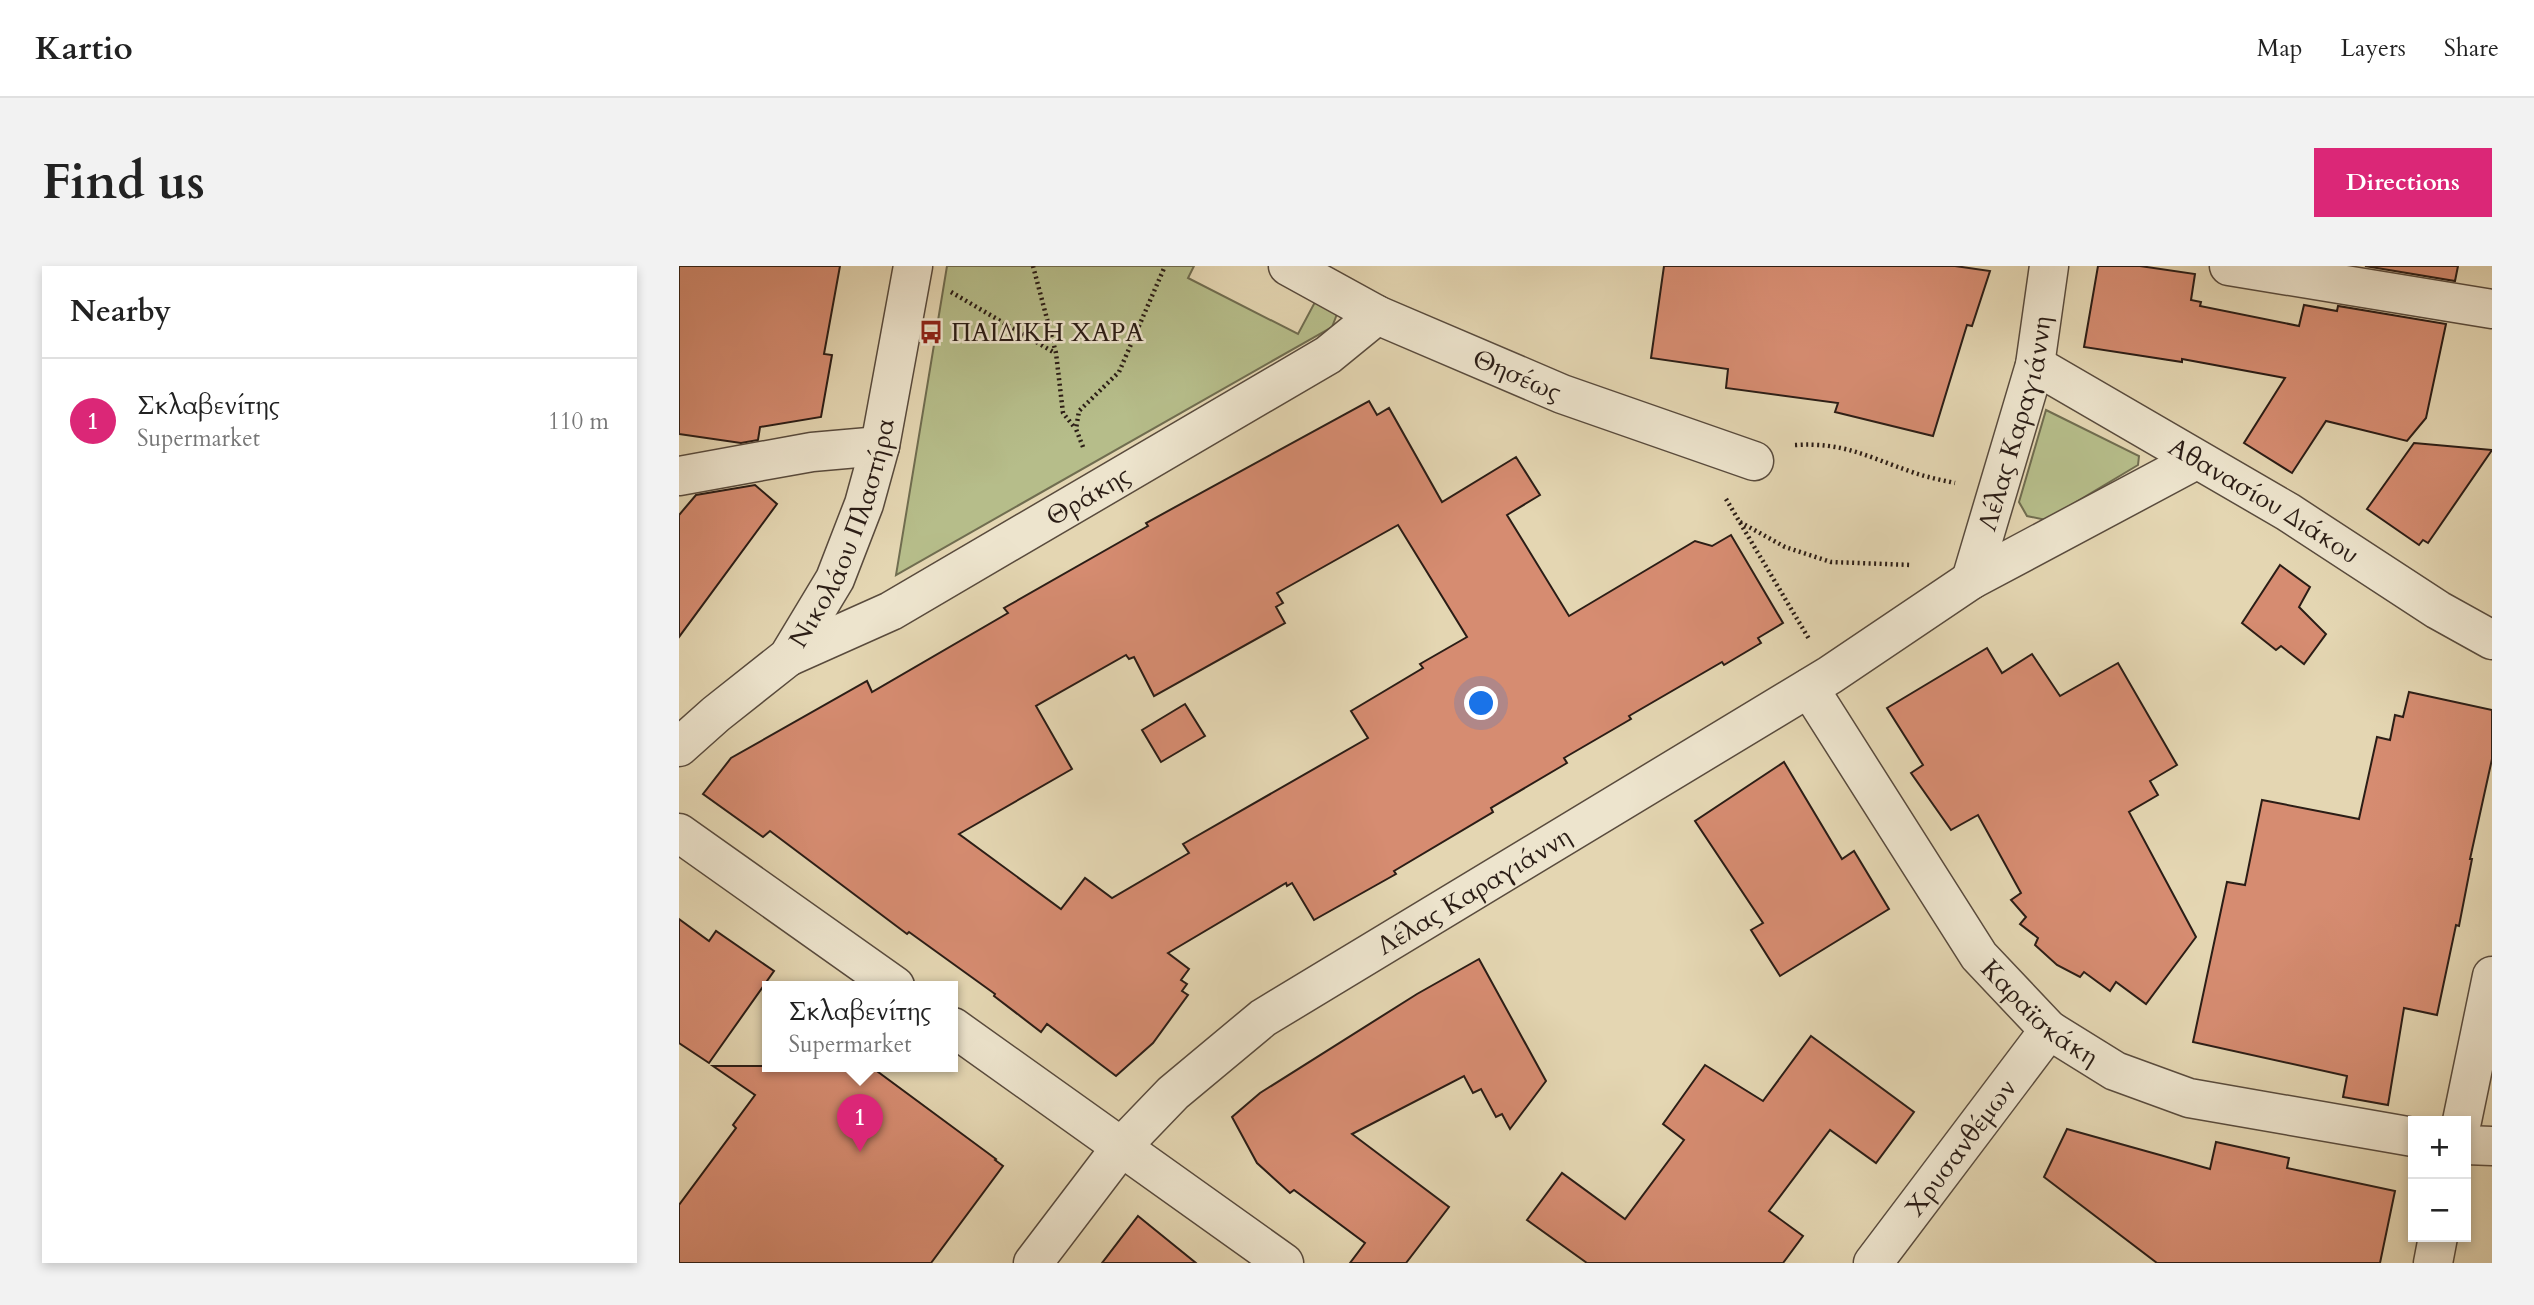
<!DOCTYPE html>
<html lang="en">
<head>
<meta charset="utf-8">
<style>
	body { margin:0; font-family:Cardo,serif; background:#f2f2f2; color:#222 }
	.controls { position:absolute; right:21px; bottom:21px; display:grid; overflow:hidden; border-radius:0px; box-shadow:0 4px 10px #0003 }
	.controls button { width:63px; height:63px; display:grid; place-items:center; padding:0; border:0; border-bottom:2px solid #e0e0e0; background:#fff; color:#222; font:35px sans-serif }
	.you { position:absolute; left:803px; top:438px; width:24px; height:24px; margin:-18px; border:5px solid #fff; border-radius:50%; background:#1a73e8; box-shadow:0 0 0 10px #1a73e833 }
	.badge { display:grid; place-items:center; width:46px; height:46px; border-radius:50%; background:#db2777; color:#fff; font-size:23px; font-weight:700 }
	.pin { position:absolute; translate:-50% -58px; filter:drop-shadow(0 2px 4px #0008) }
	.pin::after { content:''; position:absolute; top:37px; width:24px; height:21px; background:inherit; clip-path:polygon(0 0,100% 0,50% 100%) }
	.popup { position:absolute; left:83px; top:715px; width:196px; height:91px; box-sizing:border-box; display:grid; place-content:center; border-radius:0px; background:#fff; filter:drop-shadow(0 2px 5px #0005); font-size:23px; white-space:nowrap; color:#767676 }
	.popup b { font-size:26px; color:#222 }
	.popup::after { content:''; position:absolute; left:50%; top:100%; margin-left:-14px; border:14px solid transparent; border-top-color:#fff }
	.list { margin:0; padding:0; list-style:none }
	h2 { display:flex; justify-content:space-between; align-items:center; height:91px; margin:0; padding:0 28px; font-size:30px }
	h2 small { font-size:23px; font-weight:400; color:#767676 }
	.list li { display:grid; grid-template-columns:46px 1fr auto; gap:21px; align-items:center; box-sizing:border-box; height:126px; padding:0 28px; border-top:2px solid #e0e0e0 }
	.list b { display:block; font-size:26px; white-space:nowrap }
	.list p { margin:0; font-size:23px; white-space:nowrap; color:#767676 }
	.list em { font-size:23px; font-style:normal; color:#767676 }
	.map { position:relative; flex:none; width:1813px; height:997px; overflow:hidden; border-radius:0px }
	header { display:flex; align-items:center; gap:42px; box-sizing:border-box; height:98px; padding:0 35px; background:#fff; border-bottom:2px solid #e0e0e0 }
	header strong { font-size:33px }
	nav { display:flex; gap:38px; margin-inline-start:auto; font-size:24px }
	.intro { display:flex; align-items:center; justify-content:space-between; box-sizing:border-box; height:168px; padding:0 42px }
	h1 { margin:0; font-size:49px }
	.button { padding:18px 32px; border-radius:0px; background:#db2777; color:#fff; font-size:24px; font-weight:700 }
	main { display:flex; gap:42px; padding:0 42px }
	aside { flex:1; background:#fff; border-radius:0px; box-shadow:0 4px 10px #0003 }
	.map>svg:first-child { display:block }
</style>
</head>
<body>
<header>
<strong>Kartio</strong>
<nav><a>Map</a><a>Layers</a><a>Share</a></nav>
</header>
<div class="intro"><h1>Find us</h1><a class="button">Directions</a></div>
<main>
<aside>
<h2>Nearby<small></small></h2>
<ul class="list">
<li><span class="badge">1</span><div><b>Σκλαβενίτης</b><p>Supermarket</p></div><em>110 m</em></li>
</ul>
</aside>
<div class="map">
<svg width="1813" height="997" viewBox="0 0 1813 997">
	<rect width="100%" height="100%" fill="#e4d6b2"/>
	<filter id="stains"><feTurbulence type="fractalNoise" baseFrequency=".00286" numOctaves="4"/><feColorMatrix values="0 0 0 0 .2 0 0 0 0 .09 0 0 0 0 .02 0 0 0 .5 -.17"/></filter>
	<radialGradient id="worn" r=".72"><stop offset=".6" stop-color="#630" stop-opacity="0"/><stop offset="1" stop-color="#630" stop-opacity=".3"/></radialGradient>
	<g fill="#b6bd8a" stroke="#706d50" stroke-width="2">
		<path d="M268,0H515L509,12L619,68L636,36L658,48L653,61L217,309Z"/>
		<path d="M1367,144L1460,190L1459,199L1367,254L1348,250L1340,236Z"/>
	</g>
	<g fill="#d68c71" stroke="#2b1d16" stroke-width="2" fill-rule="evenodd">
		<path d="M0,0H161L145,88L153,89L142,151L81,161L79,174L62,177L0,168Z"/>
		<path d="M985,0H1276L1311,5L1293,60L1288,59L1254,170L1156,146L1159,137L1047,122L1049,103L972,92Z"/>
		<path d="M1419,0H1461L1516,8L1512,34L1522,36L1521,40L1620,60L1625,39L1658,45L1659,40L1767,58L1747,152L1728,175L1647,155L1613,207L1565,177L1606,112L1503,93V96L1405,81Z"/>
		<path d="M1686,0H1779L1776,15Z"/>
		<path d="M690,135L698,149L710,142L763,236L837,191L861,229L828,249L890,350L1016,275L1033,280L1052,269L1104,357L1079,372L1082,377L1045,399L1043,396L950,450L952,453L885,492L888,497L812,542L814,546L715,605L717,608L635,654L613,617L608,620L607,617L489,687L510,703L502,714L508,718L503,725L509,729L474,777L437,810L368,758L362,766L315,730L316,728L230,666L228,668L91,565L84,571L24,528L52,492L188,415L193,426L329,347L325,342L469,260L467,257ZM719,259L788,371L741,398L744,402L672,445L689,472L504,578L510,587L433,632L406,612L382,643L280,568L393,503L357,440L447,389L450,393L455,391L475,430L606,357L597,341L604,337L598,327Z"/>
		<path d="M1735,177L1813,184L1749,277L1744,274L1740,279L1688,243Z"/>
		<path d="M76,219L98,238L0,371V249L17,229Z"/>
		<path d="M1601,299L1631,321L1620,341L1647,368L1625,398L1602,380L1597,384L1563,357Z"/>
		<path d="M1308,382L1323,407L1353,388L1381,430L1439,397L1498,499L1471,515L1479,529L1450,546L1517,671L1467,738L1437,716L1431,725L1405,706L1401,711L1378,699L1356,679L1359,672L1341,658L1347,651L1332,634L1342,627L1299,549L1272,564L1232,507L1244,499L1208,442Z"/>
		<path d="M1730,426L1813,444V493L1791,593H1793L1780,660L1777,659L1758,749L1725,742L1709,839L1664,831L1668,810L1514,776L1548,616L1566,619L1583,534L1680,553L1698,471L1711,474L1716,449L1724,451Z"/>
		<path d="M506,438L526,470L482,496L463,464Z"/>
		<path d="M1105,496L1163,593L1175,585L1210,643L1101,710L1072,664L1084,657L1016,555Z"/>
		<path d="M0,653L30,675L37,665L95,705L30,797L0,777Z"/>
		<path d="M800,693L867,815L831,863L823,848L817,851L802,823L794,827L785,810L673,868L770,941L727,997H671L686,977L615,924L611,927L578,897L553,851L581,827L738,728Z"/>
		<path d="M1132,770L1235,846L1197,897L1151,864L1090,945L1124,970L1104,997H908L848,954L883,907L946,953L1005,874L984,858L1026,799L1084,835Z"/>
		<path d="M34,800H191L317,893L316,894L324,900L252,997H0V939L57,862L54,859L76,829Z"/>
		<path d="M1388,863L1531,903L1537,876L1610,892L1608,902L1716,925L1701,997H1478L1365,911Z"/>
		<path d="M459,950L517,997H423Z"/>
	</g>
	<g fill="none" stroke-linecap="round" stroke-linejoin="round">
		<g stroke="#594b3d" stroke-width="41">
			<g id="street">
				<path id="s1" d="M609,0L698,49L883,128L1075,195"/>
				<path d="M1550,0L1813,43"/>
				<path id="s2" d="M1356,99L1609,246L1759,344L1813,374"/>
				<path d="M0,210L133,186L201,180"/>
				<path id="s3" d="M1292,314L1356,99L1370,0"/>
				<path id="s4" d="M109,391L212,345L649,89L698,49"/>
				<path id="s5" d="M1130,422L1300,690L1370,764L1436,805L1510,832L1734,871"/>
				<path id="s6" d="M0,481L37,448L109,391L156,313L185,238L201,180L234,0"/>
				<path d="M0,567L216,720"/>
				<path d="M274,761L605,997"/>
				<path d="M1783,855L1813,710"/>
				<path d="M1787,879L1813,880"/>
				<path id="s7" d="M354,997L443,880L494,827L584,752L1151,409L1292,314L1517,194"/>
				<path id="s8" d="M1194,997L1370,764"/>
				<path d="M1754,997L1759,971"/>
			</g>
		</g>
		<g stroke="#2b1d16" stroke-width="4.5" stroke-dasharray="2 3.5" stroke-linecap="butt">
			<path d="M354,0L377,87L384,147L396,162"/>
			<path d="M272,26L376,87"/>
			<path d="M1116,179C1165,176 1189,191 1233,206C1247,211 1262,214 1276,217"/>
			<path d="M404,181L397,163L400,145L440,106L486,0"/>
			<path d="M1047,233L1130,373"/>
			<path d="M1061,256L1106,281L1152,296L1233,299"/>
		</g>
		<use href="#street" stroke="#ede4cd" stroke-width="38"/>
	</g>
	<defs>
		<g id="bus-bare" transform="scale(1.89)"><path d="M-5-6H5V4H4V6H2V4H-2V6H-4V4H-5ZM-3.5-4V0h7V-4ZM-3.5 1.2v1.5H-2V1.2ZM2 1.2v1.5H3.5V1.2Z" fill="#8f2418" stroke="#ede4cd" stroke-width="2.5" paint-order="stroke"/></g>
	</defs>
	<g fill-rule="evenodd">
		<use href="#bus-bare" x="252" y="66"/>
	</g>
	<g text-anchor="middle" stroke-width="5" stroke-linejoin="round" paint-order="stroke">
		<g font-size="26" fill="#2b1d16" stroke="#ede4cd" text-anchor="start">
			<text x="272" y="75">ΠΑΙΔΙΚΗ ΧΑΡΑ</text>
		</g>
		<g font-size="26" fill="#2b1d16" stroke="#ede4cd">
			<text dy="9" stroke="none"><textPath href="#s1" startOffset="254">Θησέως</textPath></text>
			<text dy="9" stroke="none"><textPath href="#s3" startOffset="163">Λέλας Καραγιάννη</textPath></text>
			<text dy="9" stroke="none"><textPath href="#s4" startOffset="341">Θράκης</textPath></text>
			<text dy="9" stroke="none"><textPath href="#s2" startOffset="266">Αθανασίου Διάκου</textPath></text>
			<text dy="9" stroke="none"><textPath href="#s6" startOffset="278">Νικολάου Πλαστήρα</textPath></text>
			<text dy="9" stroke="none"><textPath href="#s7" startOffset="584">Λέλας Καραγιάννη</textPath></text>
			<text dy="9" stroke="none"><textPath href="#s5" startOffset="401">Καραϊσκάκη</textPath></text>
			<text dy="9" stroke="none"><textPath href="#s8" startOffset="145">Χρυσανθέμων</textPath></text>
		</g>
	</g>
	<rect width="100%" height="100%" filter="url(#stains)"/>
	<rect width="100%" height="100%" fill="url(#worn)"/>
</svg>
<div class="controls">
<button>+</button>
<button>−</button>
</div>
<div class="you"></div>
<div class="pin badge" style="left:181px;top:886px">1</div>
<div class="popup"><b>Σκλαβενίτης</b>Supermarket</div>
</div>
</main>
</body>
</html>
